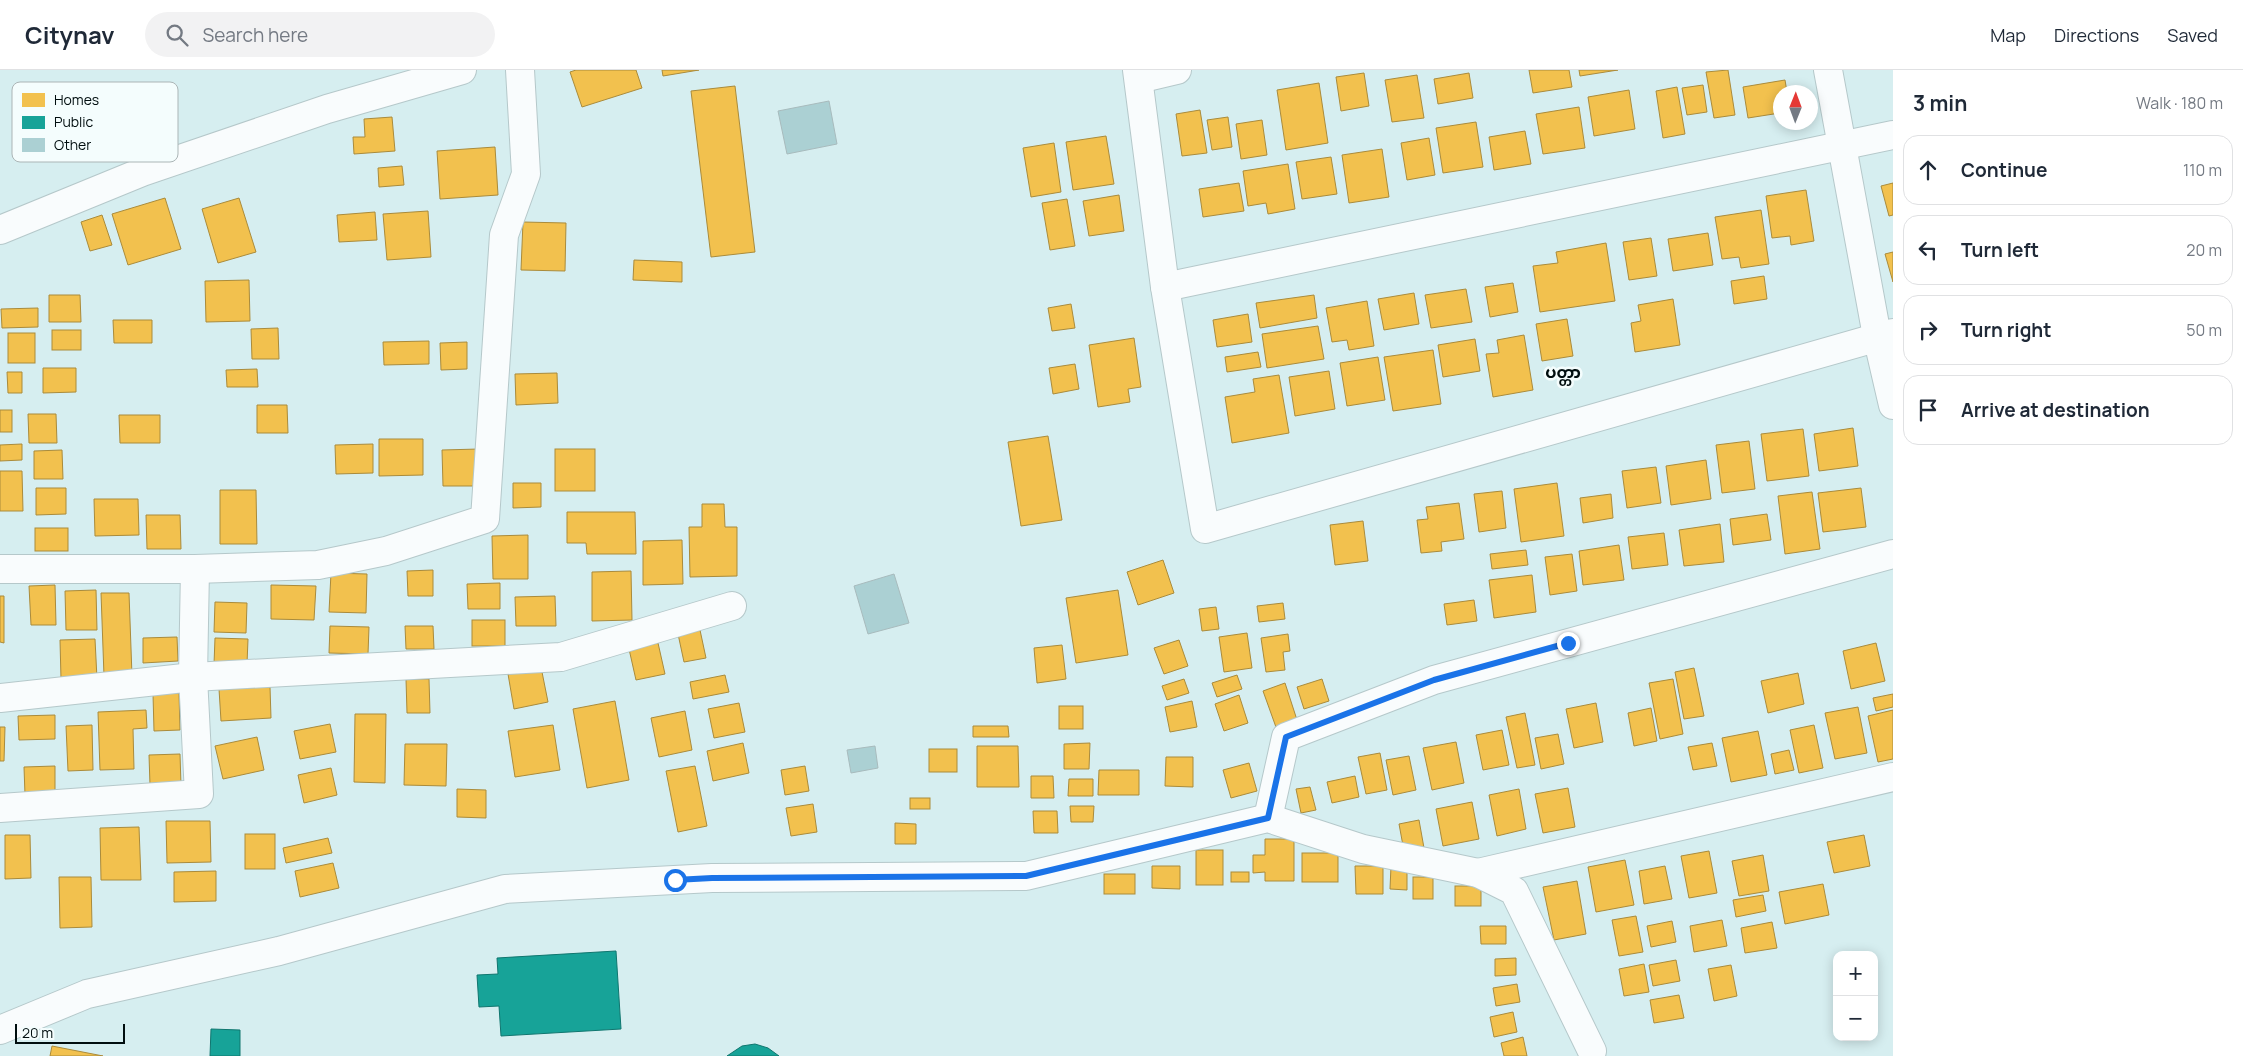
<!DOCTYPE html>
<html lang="en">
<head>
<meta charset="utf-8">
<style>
	body { margin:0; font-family:Manrope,"Noto Sans Myanmar",sans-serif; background:#f2f2f3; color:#1f2937 }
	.controls { position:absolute; right:15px; bottom:15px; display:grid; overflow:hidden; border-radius:10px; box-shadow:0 2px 12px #0003 }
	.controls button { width:45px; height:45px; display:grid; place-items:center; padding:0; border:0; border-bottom:1px solid #e0e1e3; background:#fff; color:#1f2937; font:25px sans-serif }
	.compass { position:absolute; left:1773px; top:15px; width:45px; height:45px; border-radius:50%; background:#fff; box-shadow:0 2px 12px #0003; rotate:1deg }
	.scale { position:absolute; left:15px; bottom:12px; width:110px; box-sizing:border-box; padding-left:5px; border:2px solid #010e0f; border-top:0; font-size:14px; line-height:18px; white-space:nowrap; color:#010e0f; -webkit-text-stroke:4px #f4fdfd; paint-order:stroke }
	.stop { position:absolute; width:15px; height:15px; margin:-11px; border:4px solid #1a73e8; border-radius:50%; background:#fff }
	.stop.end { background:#1a73e8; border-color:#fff; box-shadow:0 1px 5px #0008 }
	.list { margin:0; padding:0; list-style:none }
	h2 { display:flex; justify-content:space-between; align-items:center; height:65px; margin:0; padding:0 20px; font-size:21px }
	h2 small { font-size:16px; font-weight:400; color:#747a83 }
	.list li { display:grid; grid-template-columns:32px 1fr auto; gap:15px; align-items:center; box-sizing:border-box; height:70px; margin:0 10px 10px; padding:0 10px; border:1px solid #e0e1e3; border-radius:15px }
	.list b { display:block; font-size:19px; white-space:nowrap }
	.list em { font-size:16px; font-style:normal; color:#747a83 }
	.icon { flex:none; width:28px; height:28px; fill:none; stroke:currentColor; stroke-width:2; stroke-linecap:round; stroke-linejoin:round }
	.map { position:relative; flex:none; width:1893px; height:986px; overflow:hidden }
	header { display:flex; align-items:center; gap:30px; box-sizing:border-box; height:70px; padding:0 25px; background:#fff; border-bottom:1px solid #e0e1e3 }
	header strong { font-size:24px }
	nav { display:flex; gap:28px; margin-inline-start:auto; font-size:18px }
	.search { width:350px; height:45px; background:#f2f2f3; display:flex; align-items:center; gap:12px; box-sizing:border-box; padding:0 18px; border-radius:28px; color:#747a83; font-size:19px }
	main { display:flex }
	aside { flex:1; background:#fff }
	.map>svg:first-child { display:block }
</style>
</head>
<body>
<header>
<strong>Citynav</strong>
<div class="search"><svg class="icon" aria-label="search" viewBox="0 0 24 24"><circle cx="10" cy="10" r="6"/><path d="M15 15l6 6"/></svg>Search here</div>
<nav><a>Map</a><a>Directions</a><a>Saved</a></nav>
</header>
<main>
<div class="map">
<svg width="1893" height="986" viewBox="0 0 1893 986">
	<rect width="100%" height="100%" fill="#d6eef0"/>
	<g fill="#f2c14e" stroke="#aa8b3b">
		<path d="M576,0H636L642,18L582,37L570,2Z"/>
		<path d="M662,0H699L663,6Z"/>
		<path d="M1529,0H1569L1572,17L1533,23Z"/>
		<path d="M1579,0H1618L1580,6Z"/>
		<path d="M1728,0L1735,45L1714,48L1706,2Z"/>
		<path d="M1364,3L1369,36L1341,41L1336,7Z"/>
		<path d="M1469,3L1473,28L1438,34L1434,9Z"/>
		<path d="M1417,5L1424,48L1392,52L1385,10Z"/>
		<path d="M1785,10L1787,22H1780V43L1748,48L1743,17Z"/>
		<path d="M1319,13L1328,73L1286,80L1277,20Z"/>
		<path d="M1703,15L1707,42L1687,45L1682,18Z"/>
		<path d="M735,16L755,182L711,187L691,21Z"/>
		<path d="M1677,17L1685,64L1663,68L1656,21Z"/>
		<path d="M1629,20L1635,59L1594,66L1588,27Z"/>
		<path d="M1579,37L1585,78L1543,84L1536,44Z"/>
		<path d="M1200,40L1207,83L1182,86L1176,44Z"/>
		<path d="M392,47L395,81L354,84L353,67H365L364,49Z"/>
		<path d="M1228,47L1232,77L1212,80L1207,50Z"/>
		<path d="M1262,50L1267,85L1241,89L1236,54Z"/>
		<path d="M1476,52L1483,97L1443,103L1436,58Z"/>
		<path d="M1525,61L1531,94L1494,100L1489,67Z"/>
		<path d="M1106,66L1114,114L1073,120L1066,72Z"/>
		<path d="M1429,68L1435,105L1407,110L1401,73Z"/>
		<path d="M1054,73L1061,122L1031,127L1023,78Z"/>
		<path d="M495,77L498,125L440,129L437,81Z"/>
		<path d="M1382,79L1389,127L1349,133L1342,85Z"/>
		<path d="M1331,87L1337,124L1302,129L1296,92Z"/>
		<path d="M1288,94L1295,139L1268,144L1266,133L1248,136L1243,101Z"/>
		<path d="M402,96L404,115L379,117L378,98Z"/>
		<path d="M1239,113L1244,141L1203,147L1199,119Z"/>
		<path d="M1893,113V145L1889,146L1881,116Z"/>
		<path d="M1806,120L1814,171L1791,175L1790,166L1772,168L1766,126Z"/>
		<path d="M1119,125L1124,161L1089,166L1083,131Z"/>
		<path d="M165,128L181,179L128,195L112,144Z"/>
		<path d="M239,128L256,182L218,193L202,139Z"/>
		<path d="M1067,129L1075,176L1050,180L1042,133Z"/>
		<path d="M1761,140L1769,194L1741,198L1739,187L1722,189L1715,147Z"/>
		<path d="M428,141L431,187L387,190L383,144Z"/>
		<path d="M375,142L377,170L339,172L337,145Z"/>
		<path d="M102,145L112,175L90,181L81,152Z"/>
		<path d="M523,152L566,153L565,201L521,200Z"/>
		<path d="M1708,163L1713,195L1673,201L1668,169Z"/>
		<path d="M1651,168L1657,206L1629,210L1623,172Z"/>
		<path d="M1606,173L1615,231L1540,242L1533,196L1558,193L1556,182Z"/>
		<path d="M1893,182V212L1885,184Z"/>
		<path d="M634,190L682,192V212L633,210Z"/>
		<path d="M1764,206L1767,229L1734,234L1731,211Z"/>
		<path d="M249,210L250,251L206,252L205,211Z"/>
		<path d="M1513,213L1518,242L1490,247L1485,217Z"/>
		<path d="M1466,219L1472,252L1431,258L1425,225Z"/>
		<path d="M1414,223L1419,254L1384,260L1378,229Z"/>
		<path d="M49,225H80L81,252H49Z"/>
		<path d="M1314,225L1317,248L1260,258L1256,233Z"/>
		<path d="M1673,229L1680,275L1635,282L1631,253L1641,251L1638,235Z"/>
		<path d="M1367,231L1374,276L1349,280L1347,270L1332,272L1326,238Z"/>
		<path d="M1071,234L1075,258L1052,261L1048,238Z"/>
		<path d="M38,238V257L2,258L1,239Z"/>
		<path d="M1248,244L1252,272L1217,277L1213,250Z"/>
		<path d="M1567,249L1573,286L1542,291L1536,254Z"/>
		<path d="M113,250H152V273H114Z"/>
		<path d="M1318,256L1324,289L1267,298L1262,264Z"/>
		<path d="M278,258L279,289H252L251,259Z"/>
		<rect x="52" y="260" width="29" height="20"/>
		<rect x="8" y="263" width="27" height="30"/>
		<path d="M1524,265L1533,320L1493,327L1486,284L1499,283L1497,270Z"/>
		<path d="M1134,268L1141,317L1128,319L1130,332L1098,337L1089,275Z"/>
		<path d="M1475,269L1480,301L1443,307L1438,275Z"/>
		<path d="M429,271V294L384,295L383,272Z"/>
		<path d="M467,272V299L441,300L440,273Z"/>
		<path d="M1433,280L1441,334L1393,341L1384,287Z"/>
		<path d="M1258,282L1261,297L1227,302L1225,287Z"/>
		<path d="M1378,287L1385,330L1347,336L1340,293Z"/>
		<path d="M1075,294L1079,319L1053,324L1049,298Z"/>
		<path d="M43,298H76V322L43,323Z"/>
		<path d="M257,299L258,317H227L226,300Z"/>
		<path d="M1329,301L1335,339L1295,346L1289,307Z"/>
		<path d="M7,302H22V323H8Z"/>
		<path d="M557,303L558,333L516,335L515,304Z"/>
		<path d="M1279,305L1289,363L1232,373L1225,327L1255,322L1253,309Z"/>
		<path d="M257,335H287L288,363H257Z"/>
		<rect x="0" y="340" width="12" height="22"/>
		<path d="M28,344H56L57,373H29Z"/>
		<path d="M119,345H160V373H120Z"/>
		<path d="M1853,358L1858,396L1819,401L1814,364Z"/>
		<path d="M1803,359L1809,406L1767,411L1761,364Z"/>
		<path d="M1048,366L1062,450L1021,456L1008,372Z"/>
		<path d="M379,369H423V405L379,406Z"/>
		<path d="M1749,371L1755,419L1722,423L1716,375Z"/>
		<path d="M22,374V390L0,391V375Z"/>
		<path d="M373,374V403L336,404L335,375Z"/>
		<path d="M479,379L480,416H443L442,380Z"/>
		<rect x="555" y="379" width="40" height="42"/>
		<path d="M62,380L63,409H34V381Z"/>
		<path d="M1706,390L1711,429L1671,435L1666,396Z"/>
		<path d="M1656,397L1661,433L1627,438L1622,401Z"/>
		<path d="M0,401H22L23,441H0Z"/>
		<path d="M513,413H541V437L513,438Z"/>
		<path d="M1557,413L1564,466L1521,472L1514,419Z"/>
		<path d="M36,418H66V444L36,445Z"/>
		<path d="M1861,418L1866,457L1823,462L1818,423Z"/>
		<path d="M220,420H256L257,474H220Z"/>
		<path d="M1502,421L1506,458L1479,462L1474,424Z"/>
		<path d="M1812,422L1820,479L1785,484L1778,426Z"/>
		<path d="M1611,424L1613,448L1583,453L1580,428Z"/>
		<path d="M94,429H138L139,465L95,466Z"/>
		<path d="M1459,433L1464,469L1441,472L1442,481L1421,483L1417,450L1428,449L1426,437Z"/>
		<path d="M702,434H724L725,457H737V506L690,507L689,457H702Z"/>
		<path d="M567,442H635L636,484H587L586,473H567Z"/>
		<path d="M1767,444L1771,470L1733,475L1730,449Z"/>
		<path d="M146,445H180L181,479H147Z"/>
		<path d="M1363,451L1368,491L1335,495L1330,455Z"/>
		<path d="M1720,454L1724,492L1684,496L1679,460Z"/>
		<rect x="35" y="458" width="33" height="23"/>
		<path d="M1664,463L1668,495L1632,499L1628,467Z"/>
		<path d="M528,465V509H493L492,466Z"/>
		<path d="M682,470L683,514L643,515V471Z"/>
		<path d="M1619,475L1624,510L1583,515L1579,481Z"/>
		<path d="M1526,480L1528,495L1492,499L1490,484Z"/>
		<path d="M1572,484L1577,521L1550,525L1545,487Z"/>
		<path d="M1163,490L1174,523L1138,535L1127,502Z"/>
		<path d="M433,500V526H408L407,501Z"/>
		<path d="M631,501L632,550L592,551V502Z"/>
		<path d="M331,503L367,504L366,543L329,542Z"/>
		<path d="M1532,505L1536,542L1494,548L1489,510Z"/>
		<path d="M500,513V539H468L467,514Z"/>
		<path d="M55,515L56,555H31L29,516Z"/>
		<path d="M271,515L316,516L314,550L271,549Z"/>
		<path d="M96,520L97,560H66L65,521Z"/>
		<path d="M1118,520L1128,585L1076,593L1066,528Z"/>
		<path d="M101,523H129L132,606H104Z"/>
		<path d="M0,526H4V573L0,572Z"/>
		<path d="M555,526L556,556H516L515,527Z"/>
		<path d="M1474,530L1477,551L1447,555L1444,534Z"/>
		<path d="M215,532L247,533L246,563L214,562Z"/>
		<path d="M1283,533L1285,549L1259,552L1257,536Z"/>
		<path d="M1216,537L1219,559L1202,561L1199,539Z"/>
		<rect x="472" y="550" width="33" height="26"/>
		<path d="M330,556L369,557L368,584L329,583Z"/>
		<path d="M405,556H433L434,579H406Z"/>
		<path d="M700,560L706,588L684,592L678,564Z"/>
		<path d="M1247,563L1252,598L1224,602L1219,567Z"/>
		<path d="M1288,564L1290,581L1283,582L1285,600L1266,602L1261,568Z"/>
		<path d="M177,567L178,591L143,593V568Z"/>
		<path d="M215,568L248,569L247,594H214Z"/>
		<path d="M95,569L97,609H61L60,570Z"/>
		<path d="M1179,570L1188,596L1164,604L1154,578Z"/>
		<path d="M658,573L665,604L636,610L629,579Z"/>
		<path d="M1876,573L1885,611L1851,619L1843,581Z"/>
		<path d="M1062,575L1066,609L1037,613L1034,578Z"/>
		<path d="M541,597L548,632L514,639L508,604Z"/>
		<path d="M1694,598L1704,646L1684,649L1675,602Z"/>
		<path d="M1798,603L1804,634L1768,643L1761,611Z"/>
		<path d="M725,605L729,622L693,629L690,612Z"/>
		<path d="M1237,605L1242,619L1217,627L1212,613Z"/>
		<path d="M406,609H429L430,643H407Z"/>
		<path d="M1184,609L1189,623L1167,630L1162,616Z"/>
		<path d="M1322,609L1329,631L1304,639L1297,617Z"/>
		<path d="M1673,609L1683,664L1660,669L1649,613Z"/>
		<path d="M1285,613L1298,653L1277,660L1263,621Z"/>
		<path d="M270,617L271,648L221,651L219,619Z"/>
		<path d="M179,623L180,660L154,661L153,624Z"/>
		<path d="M1893,624V637L1876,641L1873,628Z"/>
		<path d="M1239,625L1248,653L1224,661L1215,634Z"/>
		<path d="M615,631L629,710L587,718L573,639Z"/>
		<path d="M1192,631L1197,657L1170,662L1165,637Z"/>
		<path d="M739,633L745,662L714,668L708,639Z"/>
		<path d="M1596,633L1603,672L1574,678L1566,639Z"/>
		<rect x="1059" y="636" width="24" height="23"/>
		<path d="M1858,637L1867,683L1835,689L1825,643Z"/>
		<path d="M1651,638L1657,671L1634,676L1628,643Z"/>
		<path d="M146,640L147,658L133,659L134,699L100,700L98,642Z"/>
		<path d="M1893,640V689L1878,692L1868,646Z"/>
		<path d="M685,641L692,680L659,687L651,648Z"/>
		<path d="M1525,643L1535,695L1517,698L1506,647Z"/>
		<path d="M355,644H386L385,713L354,712Z"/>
		<path d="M55,645V669L19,670L18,646Z"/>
		<path d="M330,654L336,682L300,689L294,661Z"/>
		<path d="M92,655L93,700L68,701L66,656Z"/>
		<path d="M553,655L560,700L515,707L508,661Z"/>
		<path d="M1814,655L1823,698L1799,703L1790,660Z"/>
		<path d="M973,656H1008L1009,667H973Z"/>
		<path d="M0,657H5L4,691H0Z"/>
		<path d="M1502,660L1509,695L1483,700L1476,665Z"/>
		<path d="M1758,661L1767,705L1731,712L1722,668Z"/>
		<path d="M1558,664L1564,694L1541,699L1535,668Z"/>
		<path d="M257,667L264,700L223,709L215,676Z"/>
		<path d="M1456,672L1464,713L1432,720L1423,678Z"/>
		<path d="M743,673L749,703L713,711L707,681Z"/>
		<path d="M1090,673L1089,699H1064V674Z"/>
		<path d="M1712,673L1717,696L1693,700L1688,677Z"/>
		<path d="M405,674H447L446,716L404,715Z"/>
		<path d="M977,676H1018L1019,717H977Z"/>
		<rect x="929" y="679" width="28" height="23"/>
		<path d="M1789,680L1794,700L1775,704L1771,684Z"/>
		<path d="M1380,683L1387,720L1366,724L1358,687Z"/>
		<path d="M180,684L181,715H150L149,685Z"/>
		<path d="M1409,686L1416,720L1393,725L1386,690Z"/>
		<path d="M1166,687H1193V717L1165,716Z"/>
		<path d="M1249,693L1257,721L1231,728L1223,700Z"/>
		<path d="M55,696V724L25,725L24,697Z"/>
		<path d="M695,696L707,756L678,762L666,701Z"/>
		<path d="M805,696L809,721L785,725L781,700Z"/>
		<path d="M331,698L337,725L304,733L298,705Z"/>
		<path d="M1099,700H1139V725H1098Z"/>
		<path d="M1031,706H1053L1054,728H1031Z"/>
		<path d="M1355,706L1359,727L1332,733L1327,712Z"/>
		<path d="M1069,709H1093V726H1068Z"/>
		<path d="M1310,717L1316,740L1301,743L1296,719Z"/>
		<path d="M1568,718L1575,757L1543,763L1535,724Z"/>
		<path d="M457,719L486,720V748L457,747Z"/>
		<path d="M1519,719L1526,759L1497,766L1489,725Z"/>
		<rect x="910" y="728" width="20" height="11"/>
		<path d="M1472,732L1479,769L1443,776L1436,739Z"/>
		<path d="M813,734L817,762L791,766L786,738Z"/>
		<path d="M1070,736H1094L1093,752H1071Z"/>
		<path d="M1033,741H1057L1058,763H1034Z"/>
		<path d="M1419,750L1424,778L1404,781L1399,754Z"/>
		<path d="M166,751H210L211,792L167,793Z"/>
		<path d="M895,753L916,754V774H895Z"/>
		<path d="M139,757L141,810H101L100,758Z"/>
		<rect x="245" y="764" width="30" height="35"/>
		<path d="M5,765H30L31,808L5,809Z"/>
		<path d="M1864,765L1870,796L1834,803L1827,772Z"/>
		<path d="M328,768L332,783L286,793L283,778Z"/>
		<path d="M1265,769H1294V811H1265V802L1253,803V785H1265Z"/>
		<rect x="1196" y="780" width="27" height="35"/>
		<path d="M1709,781L1717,823L1689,828L1681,786Z"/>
		<rect x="1302" y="783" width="36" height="29"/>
		<path d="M1763,785L1769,821L1739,826L1732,791Z"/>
		<path d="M1625,790L1634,835L1596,842L1588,797Z"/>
		<path d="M333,793L339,818L300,827L295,801Z"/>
		<path d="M1407,795V820L1390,819L1391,796Z"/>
		<path d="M1152,796H1180V819L1152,818Z"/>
		<path d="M1355,796H1383V824H1356Z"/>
		<path d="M1665,796L1672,829L1644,834L1639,801Z"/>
		<path d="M216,801V831L174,832V802Z"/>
		<rect x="1231" y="802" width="18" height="10"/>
		<rect x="1104" y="804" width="31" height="20"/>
		<path d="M59,807H91L92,857L60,858Z"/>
		<rect x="1413" y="807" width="20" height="22"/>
		<path d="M1577,811L1586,864L1554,870L1543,817Z"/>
		<path d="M1823,814L1829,845L1785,854L1779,822Z"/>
		<rect x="1455" y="816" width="26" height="20"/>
		<path d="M1763,825L1766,841L1736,847L1733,830Z"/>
		<path d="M1636,846L1643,882L1619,886L1612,850Z"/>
		<path d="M1722,850L1727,876L1694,882L1690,856Z"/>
		<path d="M1672,851L1676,872L1651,877L1647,856Z"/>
		<path d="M1772,852L1777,878L1745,883L1741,858Z"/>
		<path d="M1480,856H1506V874H1481Z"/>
		<path d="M1516,888V905L1495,906V889Z"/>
		<path d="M1676,890L1680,911L1653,916L1649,895Z"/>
		<path d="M1644,894L1649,922L1624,926L1619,899Z"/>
		<path d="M1731,895L1737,926L1714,931L1708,899Z"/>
		<path d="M1517,914L1520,932L1496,936L1493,918Z"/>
		<path d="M1679,925L1684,948L1654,953L1650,930Z"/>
		<path d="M1513,942L1517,962L1494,967L1490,947Z"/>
		<path d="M1523,967L1527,986H1504L1501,973Z"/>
		<path d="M52,976L103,986H50Z"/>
	</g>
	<g fill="#17a398" stroke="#10766f">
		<path d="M616,881L621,959L501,966L499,936L479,937L477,905L498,904L497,888Z"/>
		<path d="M211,959L240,960V986H210Z"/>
		<path d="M755,974L768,978L779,986H727L742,976Z"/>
	</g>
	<g fill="#abd0d3" stroke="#a8bbbd">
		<path d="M829,31L837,74L787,84L778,41Z"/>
		<path d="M894,504L909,553L868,564L854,516Z"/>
		<path d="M875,676L878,698L851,703L847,680Z"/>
	</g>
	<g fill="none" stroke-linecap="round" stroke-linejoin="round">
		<g stroke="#b5c8ca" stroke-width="30">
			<g id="minor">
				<path d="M1137,0L1165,217L1205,459L1893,263"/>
				<path d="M1828,0L1877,266L1893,335"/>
				<path d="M1139,9L1177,0"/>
				<path d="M1165,217L1893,65"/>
				<path d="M0,499H195L318,495L386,481L485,449L504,165L526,104L520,0"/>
				<path d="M0,628L193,607L561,587L732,536"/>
				<path d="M0,738L199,724L193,607L195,499"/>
				<path d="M1268,748L1286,667L1434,610L1893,484"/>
				<path d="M1478,803L1893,707"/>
				<path d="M0,960L87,924L279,881L505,819L712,808L1026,806L1268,748L1363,779L1478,803L1514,821L1592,981"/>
			</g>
		</g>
		<g stroke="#b5c8ca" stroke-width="30">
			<path id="secondary" d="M0,160L142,102L327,39L462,0"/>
		</g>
		<use href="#minor" stroke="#f9fcfd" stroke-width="28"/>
		<use href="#secondary" stroke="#f9fcfd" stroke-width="28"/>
	</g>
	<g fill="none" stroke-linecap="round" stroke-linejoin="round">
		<path stroke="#1a73e8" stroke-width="6" d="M675,810L712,808L1026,806L1268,748L1286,667L1434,610L1568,573"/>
	</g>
	<g text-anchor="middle" stroke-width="5" stroke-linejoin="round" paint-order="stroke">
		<g font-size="16" font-weight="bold" fill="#010e0f" stroke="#f4fdfd">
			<text x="1563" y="308">ပတ္တာ</text>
		</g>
	</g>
	<rect x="12" y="12" width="166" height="80" rx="8" fill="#f4fdfd" stroke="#abb5b6" stroke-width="1"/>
	<rect x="22" y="23" width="23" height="14" fill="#f2c14e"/>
	<rect x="22" y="46" width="23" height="13" fill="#17a398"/>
	<rect x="22" y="68" width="23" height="14" fill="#abd0d3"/>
	<g font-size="14" fill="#010e0f">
		<text x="54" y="35">Homes</text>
		<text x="54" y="57">Public</text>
		<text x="54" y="80">Other</text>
	</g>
</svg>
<div class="controls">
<button>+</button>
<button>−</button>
</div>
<svg class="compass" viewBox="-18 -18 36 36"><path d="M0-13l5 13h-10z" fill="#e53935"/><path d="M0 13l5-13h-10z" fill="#747a83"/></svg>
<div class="scale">20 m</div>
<div class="stop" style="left:675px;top:810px"></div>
<div class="stop end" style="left:1568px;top:573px"></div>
</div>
<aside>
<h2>3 min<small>Walk · 180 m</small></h2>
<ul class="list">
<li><svg class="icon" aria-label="ahead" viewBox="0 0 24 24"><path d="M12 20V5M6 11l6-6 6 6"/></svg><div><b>Continue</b></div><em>110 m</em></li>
<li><svg class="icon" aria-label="left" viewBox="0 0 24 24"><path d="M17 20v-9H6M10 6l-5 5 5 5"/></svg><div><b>Turn left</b></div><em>20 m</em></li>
<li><svg class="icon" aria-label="right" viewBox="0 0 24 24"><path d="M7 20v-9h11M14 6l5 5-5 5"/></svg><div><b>Turn right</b></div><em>50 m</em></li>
<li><svg class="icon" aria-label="arrive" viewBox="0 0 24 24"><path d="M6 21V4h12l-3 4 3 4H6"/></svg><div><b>Arrive at destination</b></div></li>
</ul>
</aside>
</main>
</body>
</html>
